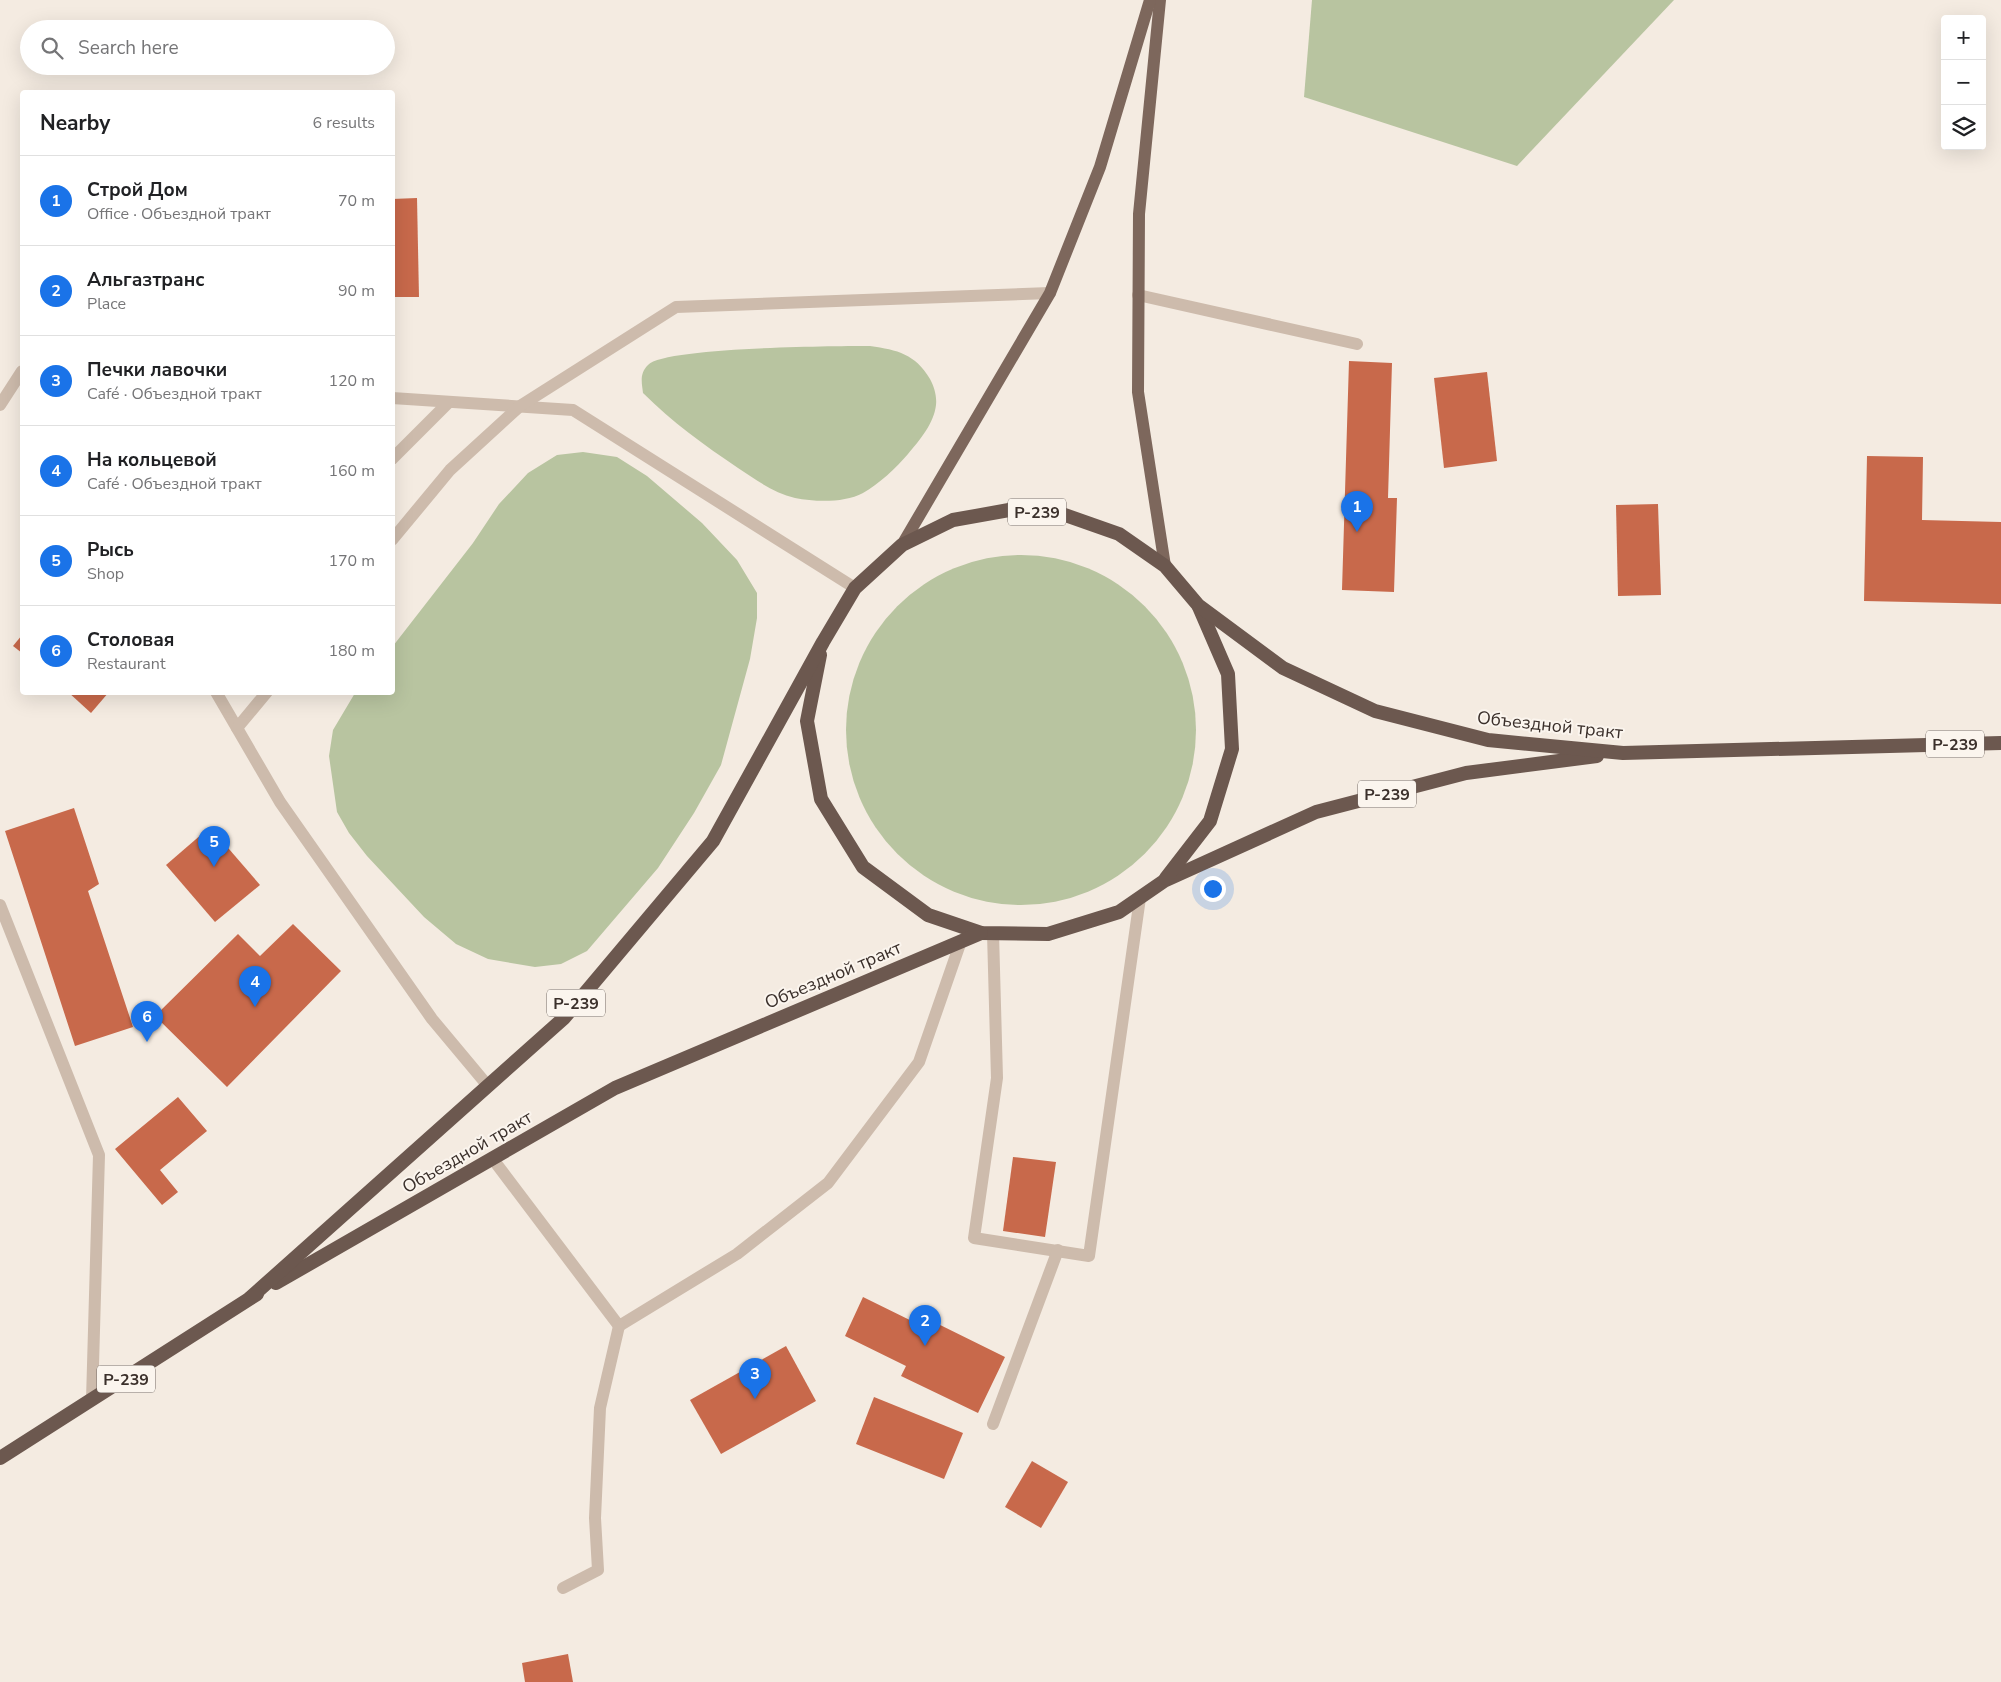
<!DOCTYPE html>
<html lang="en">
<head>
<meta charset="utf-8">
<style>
	body { margin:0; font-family:"Nunito Sans",sans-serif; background:#f6f6f6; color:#202124 }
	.controls { position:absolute; right:15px; top:15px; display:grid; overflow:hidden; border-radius:5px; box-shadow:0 5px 20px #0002 }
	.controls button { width:45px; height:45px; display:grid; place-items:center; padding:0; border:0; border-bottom:1px solid #e0e0e0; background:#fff; color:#202124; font:25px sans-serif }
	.you { position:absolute; left:1212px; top:888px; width:18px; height:18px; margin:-12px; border:4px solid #fff; border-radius:50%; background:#1a73e8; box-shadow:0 0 0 8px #1a73e833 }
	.badge { display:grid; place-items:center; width:32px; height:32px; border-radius:50%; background:#1a73e8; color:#fff; font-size:16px; font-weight:700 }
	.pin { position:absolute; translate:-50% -41px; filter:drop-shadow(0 1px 2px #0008) }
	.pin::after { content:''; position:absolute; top:26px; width:18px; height:15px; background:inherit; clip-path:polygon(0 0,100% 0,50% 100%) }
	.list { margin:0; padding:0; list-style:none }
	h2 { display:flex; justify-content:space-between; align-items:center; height:65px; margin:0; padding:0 20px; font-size:21px }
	h2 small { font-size:16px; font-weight:400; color:#757577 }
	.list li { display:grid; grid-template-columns:32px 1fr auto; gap:15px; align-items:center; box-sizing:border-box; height:90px; padding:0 20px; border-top:1px solid #e0e0e0 }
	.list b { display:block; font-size:19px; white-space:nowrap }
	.list p { margin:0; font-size:16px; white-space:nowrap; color:#757577 }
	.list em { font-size:16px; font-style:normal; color:#757577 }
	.icon { flex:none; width:28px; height:28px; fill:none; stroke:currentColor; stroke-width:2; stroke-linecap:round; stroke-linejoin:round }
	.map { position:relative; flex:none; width:2001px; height:1682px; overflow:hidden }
	.search { position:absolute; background:#fff; box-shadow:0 5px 20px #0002; left:20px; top:20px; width:375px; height:55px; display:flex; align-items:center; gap:12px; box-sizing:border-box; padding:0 18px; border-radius:28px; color:#757577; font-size:19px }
	.panel { position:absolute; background:#fff; box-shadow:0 5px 20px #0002; left:20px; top:90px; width:375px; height:605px; border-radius:5px }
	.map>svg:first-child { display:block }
</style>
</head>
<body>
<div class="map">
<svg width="2001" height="1682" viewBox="0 0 2001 1682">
	<rect width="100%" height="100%" fill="#f4ebe1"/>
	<g fill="#b8c4a0">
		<path d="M1312,0H1674L1517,166L1304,97Z"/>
		<path d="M870,346C898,350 915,354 930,379C934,386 937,396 936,405C934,423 920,440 908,454C897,467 878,485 863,493C844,503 816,502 795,498C774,493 756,480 738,468C704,445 672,422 643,393C642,383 639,374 648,365C664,347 838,346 870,346Z"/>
		<path d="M583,452L617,457L647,476L702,523L737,560L757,593V618L750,659L721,765L694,813L658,868L587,951L561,964L535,967L488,959L456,944L424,917L367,856L349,833L337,812L329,756L333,730L355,693L392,692L393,646L473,543L499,504L528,473L557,455Z"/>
		<circle cx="1021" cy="730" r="175"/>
	</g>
	<g fill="#c8694b">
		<path d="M417,198L419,297H392V199Z"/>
		<path d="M1349,361L1392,363L1388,498H1397L1394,592L1342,590Z"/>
		<path d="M1487,372L1497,461L1444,468L1434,378Z"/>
		<path d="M1867,456L1923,457L1922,520L2001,522V604L1864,601Z"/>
		<path d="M1658,504L1661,595L1618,596L1616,505Z"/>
		<path d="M22,635V653L13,646Z"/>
		<path d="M68,692H109L91,713Z"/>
		<path d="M74,808L99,884L88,891L133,1027L75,1046L5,831Z"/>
		<path d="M210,827L260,885L215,922L166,865Z"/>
		<path d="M293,924L341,971L227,1087L155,1016L238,934L260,956Z"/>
		<path d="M178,1097L207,1131L160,1170L178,1192L162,1205L115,1149Z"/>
		<path d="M1013,1157L1056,1162L1045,1237L1003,1231Z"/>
		<path d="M863,1297L924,1327L928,1319L1005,1357L978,1413L901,1376L906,1366L845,1336Z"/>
		<path d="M786,1346L816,1401L721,1454L690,1400Z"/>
		<path d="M874,1397L963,1433L944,1479L856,1444Z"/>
		<path d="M1032,1461L1068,1482L1041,1528L1005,1507Z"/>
		<path d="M568,1654L573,1682H525L522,1663Z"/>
	</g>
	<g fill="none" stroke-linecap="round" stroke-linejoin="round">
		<g stroke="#cdbbac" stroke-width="12">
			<path d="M1138,295L1357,344"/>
			<path d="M392,398L573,410L855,588"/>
			<path d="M0,405L22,371"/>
			<path d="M392,459L449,402"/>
			<path d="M392,540L450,470L520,406L676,307L1050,293"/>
			<path d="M216,692L280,802L432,1019L488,1086"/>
			<path d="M237,728L267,692"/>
			<path d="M0,905L99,1155L92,1400"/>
			<path d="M993,933L997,1078L974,1238L1089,1256L1140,898"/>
			<path d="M492,1158L619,1326L737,1254L828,1183L919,1062L961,941"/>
			<path d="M993,1424L1058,1250"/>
			<path d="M563,1588L598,1570L595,1518L600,1408L619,1326"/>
		</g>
		<g stroke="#7d675c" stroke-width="12">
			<path d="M1160,0L1139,214L1138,392L1165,566"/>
			<path d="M902,545L1050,293L1100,167L1150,0"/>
		</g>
		<g stroke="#6c584f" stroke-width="14">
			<path d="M820,655L807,721L821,799L863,867L928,915L981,933L1048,934L1119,912L1164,881L1316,812L1466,773L1597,756"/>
			<path d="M1166,878L1210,821L1232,749L1228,674L1199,607"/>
			<path d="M276,1283L615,1088L981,933"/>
			<path d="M250,1298L564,1018L713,841L823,642L855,588L902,545L953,520L1009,510L1065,515L1119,534L1165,566L1198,605L1283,668L1375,711L1488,740L1623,753L2001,743"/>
			<path d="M0,1458L257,1294"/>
		</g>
	</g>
	<g text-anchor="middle" stroke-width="4" stroke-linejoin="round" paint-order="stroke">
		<g fill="#fbf5ee" stroke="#756b66" stroke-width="1">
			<rect x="1008" y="498.5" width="58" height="27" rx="4"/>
			<rect x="1926" y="730.5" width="58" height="27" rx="4"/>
			<rect x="1358" y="780.5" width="58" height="27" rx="4"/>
			<rect x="547" y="989.5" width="58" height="27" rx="4"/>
			<rect x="97" y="1365.5" width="58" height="27" rx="4"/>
		</g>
		<g font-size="16" font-weight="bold" fill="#3b302b">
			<text x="1037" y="518">Р-239</text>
			<text x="1955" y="750">Р-239</text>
			<text x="1387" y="800">Р-239</text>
			<text x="576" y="1009">Р-239</text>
			<text x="126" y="1385">Р-239</text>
		</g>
		<g font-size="18" fill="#3b302b" stroke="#fbf5ee">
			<text transform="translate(1550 725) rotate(6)" y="6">Объездной тракт</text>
			<text transform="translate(833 975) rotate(-23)" y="6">Объездной тракт</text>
			<text transform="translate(467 1152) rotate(-30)" y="6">Объездной тракт</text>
		</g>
	</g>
</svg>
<div class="controls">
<button>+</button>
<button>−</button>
<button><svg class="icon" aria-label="layers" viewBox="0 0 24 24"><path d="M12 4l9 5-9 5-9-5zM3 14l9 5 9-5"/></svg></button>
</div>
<div class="you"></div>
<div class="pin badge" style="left:1357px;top:532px">1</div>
<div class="pin badge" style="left:925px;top:1346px">2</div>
<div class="pin badge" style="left:755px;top:1399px">3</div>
<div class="pin badge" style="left:255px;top:1007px">4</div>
<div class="pin badge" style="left:214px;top:867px">5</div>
<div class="pin badge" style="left:147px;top:1042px">6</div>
<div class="search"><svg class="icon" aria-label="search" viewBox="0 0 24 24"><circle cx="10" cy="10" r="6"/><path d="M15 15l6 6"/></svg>Search here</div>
<section class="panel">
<h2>Nearby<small>6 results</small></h2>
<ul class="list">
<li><span class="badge">1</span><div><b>Строй Дом</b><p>Office · Объездной тракт</p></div><em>70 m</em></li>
<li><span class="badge">2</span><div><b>Альгазтранс</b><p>Place</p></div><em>90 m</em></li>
<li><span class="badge">3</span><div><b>Печки лавочки</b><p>Café · Объездной тракт</p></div><em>120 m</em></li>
<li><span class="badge">4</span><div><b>На кольцевой</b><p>Café · Объездной тракт</p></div><em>160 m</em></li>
<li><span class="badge">5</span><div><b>Рысь</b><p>Shop</p></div><em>170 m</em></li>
<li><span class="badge">6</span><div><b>Столовая</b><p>Restaurant</p></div><em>180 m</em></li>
</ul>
</section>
</div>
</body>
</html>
